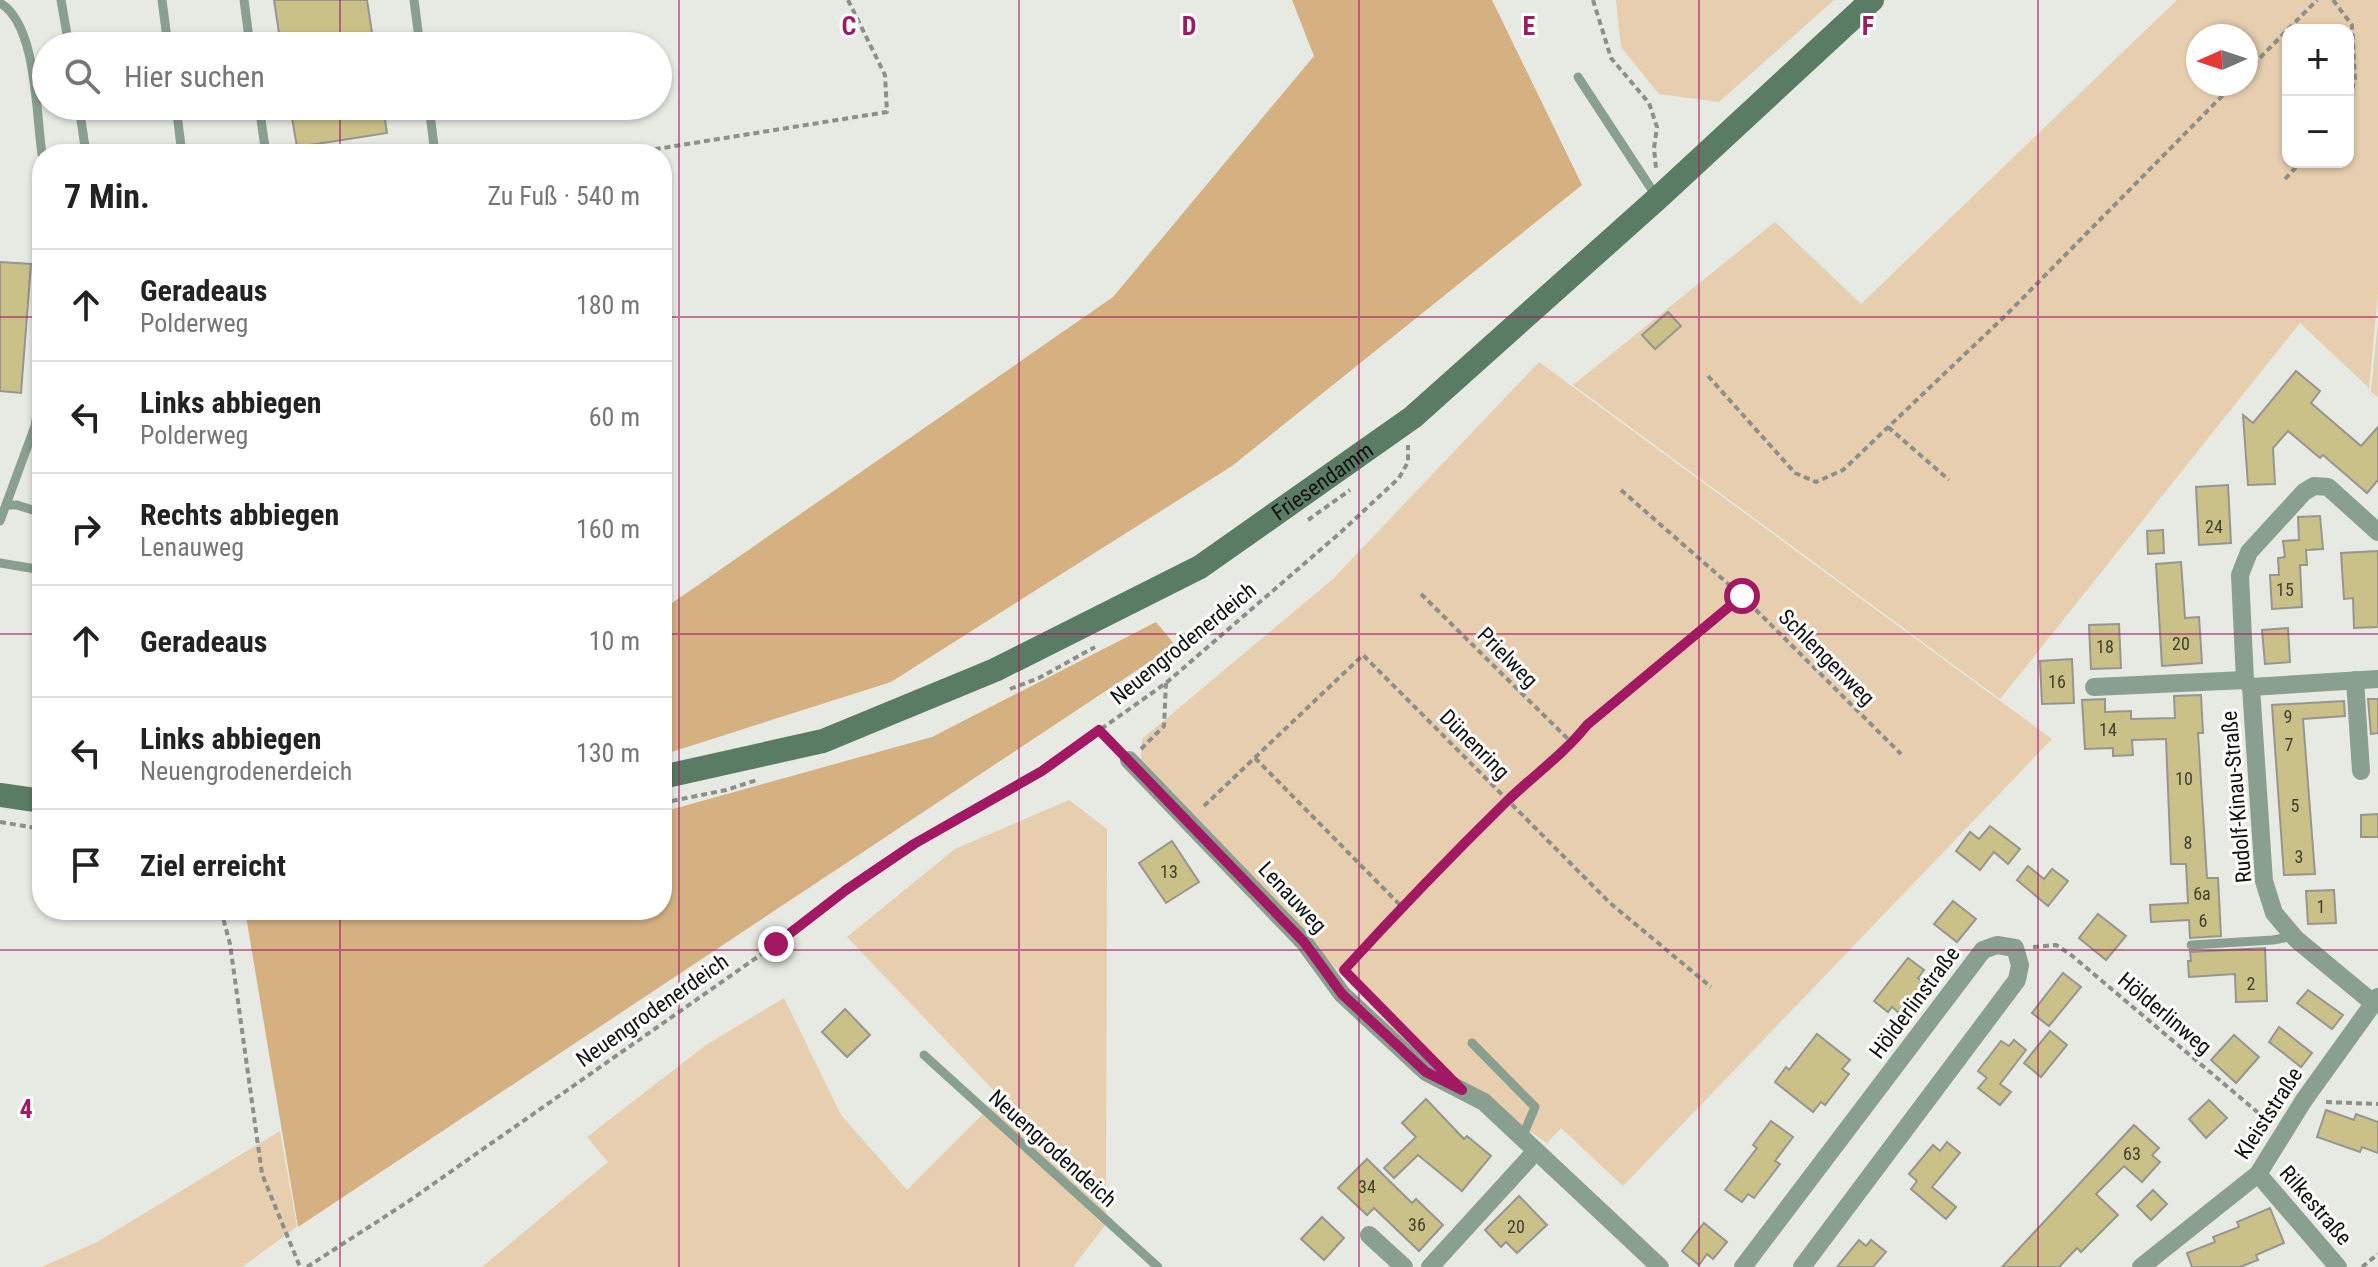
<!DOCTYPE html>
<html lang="de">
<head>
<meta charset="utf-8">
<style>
	body { margin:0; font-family:"Roboto Condensed",sans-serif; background:#f2f2f2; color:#222 }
	.controls { position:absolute; right:24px; top:24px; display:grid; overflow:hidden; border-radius:16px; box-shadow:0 2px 6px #0004 }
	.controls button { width:72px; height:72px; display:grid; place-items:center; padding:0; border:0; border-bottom:2px solid #e0e0e0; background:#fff; color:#222; font:40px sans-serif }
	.compass { position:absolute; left:2186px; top:24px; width:72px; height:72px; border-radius:50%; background:#fff; box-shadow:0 2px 6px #0004; rotate:267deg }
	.stop { position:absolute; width:24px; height:24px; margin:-18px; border:6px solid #a21862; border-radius:50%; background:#fff }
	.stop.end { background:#a21862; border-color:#fff; box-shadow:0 2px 8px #0008 }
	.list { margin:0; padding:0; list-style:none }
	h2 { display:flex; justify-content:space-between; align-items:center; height:104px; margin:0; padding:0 32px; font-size:34px }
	h2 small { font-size:26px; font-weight:400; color:#767676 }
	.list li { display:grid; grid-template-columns:52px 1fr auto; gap:24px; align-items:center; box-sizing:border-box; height:112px; padding:0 32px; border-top:2px solid #e0e0e0 }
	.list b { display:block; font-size:30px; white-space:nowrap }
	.list p { margin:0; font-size:26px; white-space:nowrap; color:#767676 }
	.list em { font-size:26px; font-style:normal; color:#767676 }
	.icon { flex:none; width:44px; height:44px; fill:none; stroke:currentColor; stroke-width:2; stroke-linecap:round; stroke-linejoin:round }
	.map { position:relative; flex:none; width:2378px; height:1267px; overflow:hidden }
	.search { position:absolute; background:#fff; box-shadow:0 2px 6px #0004; left:32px; top:32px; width:640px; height:88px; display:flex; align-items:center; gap:20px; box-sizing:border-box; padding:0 28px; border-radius:44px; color:#767676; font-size:30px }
	.panel { position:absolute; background:#fff; box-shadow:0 2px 6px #0004; left:32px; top:144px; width:640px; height:776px; border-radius:32px }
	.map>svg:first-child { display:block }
</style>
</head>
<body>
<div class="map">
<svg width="2378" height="1267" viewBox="0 0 2378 1267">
	<rect width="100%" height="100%" fill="#e6eae2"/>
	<g fill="#e6ceaf" fill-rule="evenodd">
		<path d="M1616,0H1834L1719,102L1659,94L1621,47Z"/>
		<path d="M2177,0H2378V294L2369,388L2300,323L2000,699L1573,385L1775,222L1861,304ZM2288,30H2348V162H2288ZM2198,36H2246V84H2198Z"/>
		<path d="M2378,321V397L2371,392Z"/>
		<path d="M1539,362L2052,739L1623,1186L1561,1128L1547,1143L1416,1054L1141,760L1142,739L1333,579Z"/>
		<path d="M1069,800L1107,829L1106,1224L1073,1267H482L608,1162L587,1137L706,1045L784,998L841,1115L907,1190L1000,1097L847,937L955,849Z"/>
		<path d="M280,1131L297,1227L242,1267H42L97,1242Z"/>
	</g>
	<g fill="#d5b182">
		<path d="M1292,0H1492L1582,185L1232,466L891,682L662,755V610L1113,297L1314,56Z"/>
		<path d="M1156,622L1175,645L298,1227L245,910H662V812L932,737Z"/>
	</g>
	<g fill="#cac189" stroke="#96968e" stroke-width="2">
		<path d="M274,0H367L374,46H281Z"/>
		<path d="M290,106H383L387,133L297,147Z"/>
		<path d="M0,262L31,264L21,393L0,391Z"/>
		<path d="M1668,312L1681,326L1655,349L1642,335Z"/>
		<path d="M2296,371L2320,391L2311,403L2361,446L2378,427V480L2367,493L2323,455L2320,458L2288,431L2273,448L2275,484L2248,485L2243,415L2253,423Z"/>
		<path d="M2228,485L2231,543L2199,545L2196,487Z"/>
		<path d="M2320,516L2323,549L2306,550L2307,565H2300L2302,607L2272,609L2270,575H2279L2278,558L2285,557L2283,541L2299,540L2298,517Z"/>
		<path d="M2163,530L2164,553L2148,554L2147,531Z"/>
		<path d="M2378,551V627L2354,628L2353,598L2344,599L2341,553Z"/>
		<path d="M2181,562L2185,618L2199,617L2202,663L2162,666L2156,564Z"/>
		<path d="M2119,624L2121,668L2091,669L2089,625Z"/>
		<path d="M2288,628L2290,662L2265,664L2262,630Z"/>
		<path d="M2072,659L2074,703L2042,704L2040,661Z"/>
		<path d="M2201,695L2203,733H2198L2207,878H2218L2221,936L2190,938L2189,920L2151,922L2150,905L2188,903L2186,864H2171L2166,739L2132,740L2133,755L2113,756V748L2085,749L2082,700L2105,699V712L2131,711V719L2175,718L2174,696Z"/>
		<path d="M2368,699H2378V733L2371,734Z"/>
		<path d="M2344,701L2345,716L2303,719L2315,874L2284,875L2272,705Z"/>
		<path d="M2378,814V837H2361V815Z"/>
		<path d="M1990,826L2020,849L2008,864L1994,852L1980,870L1956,851L1970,832L1979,839Z"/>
		<path d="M1172,841L1199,882L1166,903L1139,863Z"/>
		<path d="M2028,866L2044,879L2052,869L2068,881L2048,906L2017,880Z"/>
		<path d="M2334,890L2336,923L2308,924L2306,891Z"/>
		<path d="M1953,901L1976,919L1957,942L1934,924Z"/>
		<path d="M2098,914L2126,936L2106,960L2079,938Z"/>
		<path d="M2265,948L2267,1001L2236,1002L2235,974L2189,977L2188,961H2191L2190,952Z"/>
		<path d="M1908,958L1924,970L1918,978L1923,982L1899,1013L1892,1007L1888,1012L1874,1001Z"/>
		<path d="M2063,973L2081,987L2049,1026L2032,1013Z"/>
		<path d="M2308,990L2343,1015L2332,1029L2297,1003Z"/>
		<path d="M845,1009L870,1035L847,1057L822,1032Z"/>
		<path d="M2279,1027L2312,1053L2301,1067L2269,1042Z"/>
		<path d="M2050,1031L2067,1045L2041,1077L2024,1063Z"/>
		<path d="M1817,1034L1850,1060L1842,1069L1849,1074L1825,1105L1821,1102L1813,1112L1775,1082L1786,1067L1789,1070Z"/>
		<path d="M2234,1035L2259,1057L2236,1083L2211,1060Z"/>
		<path d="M2014,1040L2026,1050L2000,1084L2011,1092L2000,1105L1978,1088L1987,1078L1978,1071L2001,1041L2009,1046Z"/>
		<path d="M1426,1099L1464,1139L1467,1136L1491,1156L1462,1191L1418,1155L1394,1178L1384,1168L1416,1137L1402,1123Z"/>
		<path d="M2209,1100L2227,1118L2206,1138L2189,1119Z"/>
		<path d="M2326,1110L2354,1120L2356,1114L2378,1122V1153L2362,1147L2360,1152L2317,1137Z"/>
		<path d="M1771,1121L1793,1137L1775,1161L1780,1164L1754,1198L1748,1194L1742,1202L1725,1190L1757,1148L1753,1145Z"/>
		<path d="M2134,1125L2159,1148L2152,1155L2160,1162L2142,1182L2124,1166L2096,1194L2118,1215L2081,1252L2077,1248L2059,1267H2002Z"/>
		<path d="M1947,1142L1960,1153L1932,1187L1956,1207L1946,1219L1911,1189L1917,1181L1909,1174L1933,1145L1940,1151Z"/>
		<path d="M1367,1159L1412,1203L1416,1199L1443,1225L1419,1251L1374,1208L1367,1215L1338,1188Z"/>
		<path d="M2153,1190L2167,1204L2151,1220L2137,1206Z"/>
		<path d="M1519,1196L1547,1225L1517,1253L1506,1242L1501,1247L1485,1230Z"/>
		<path d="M2270,1208L2284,1243L2256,1255L2258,1260L2240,1267H2192L2187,1253L2215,1242L2213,1237L2239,1227L2237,1222Z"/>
		<path d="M1322,1217L1344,1238L1324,1260L1301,1239Z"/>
		<path d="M1704,1223L1727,1242L1713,1259L1707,1254L1699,1265L1682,1251Z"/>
		<path d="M1859,1240L1866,1246L1871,1240L1886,1252L1873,1267H1837Z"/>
	</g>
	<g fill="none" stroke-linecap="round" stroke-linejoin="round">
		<g stroke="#8c8f8a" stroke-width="4" stroke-dasharray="6 4" stroke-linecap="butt">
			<path d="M1593,0L1611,58L1649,103L1657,127L1654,148L1656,168"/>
			<path d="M2333,0L2352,25L2355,79L2348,103"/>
			<path d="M2246,72L2317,0"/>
			<path d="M625,154L887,112L885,75L848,0"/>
			<path d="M2285,179L2301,162"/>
			<path d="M1708,376L1795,473L1816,482L1843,470L2004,317L2234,84"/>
			<path d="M1888,427L1949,480"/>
			<path d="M1621,490L1742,596L1901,754"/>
			<path d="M1308,520L1350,490"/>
			<path d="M1421,594L1572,743"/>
			<path d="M1010,689L1039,678L1095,647"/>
			<path d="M1099,730L1117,748"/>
			<path d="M1141,749L1164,726L1166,683"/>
			<path d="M1255,758L1402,907"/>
			<path d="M662,803L726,790L757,780"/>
			<path d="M1204,806L1363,655L1610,903L1711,987"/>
			<path d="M0,822L42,829"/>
			<path d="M221,910L230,944L262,1174L300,1267"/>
			<path d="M2033,947L2056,945L2070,954L2268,1121"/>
			<path d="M1346,968C1398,911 1451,854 1507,801C1534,775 1564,754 1587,725L1742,596"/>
			<path d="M2326,1102L2378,1104"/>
			<path d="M307,1267L406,1203L776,944L846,890L914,844L1042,771L1166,683L1341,532L1399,478L1408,462V445"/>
			<path d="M2362,1267L2378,1254"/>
		</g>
		<g stroke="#899f8f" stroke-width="9">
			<path d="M61,0L69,46"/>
			<path d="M162,0L168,46"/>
			<path d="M244,0L250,46"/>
			<path d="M414,0L420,46"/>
			<path d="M0,3C37,24 36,115 42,154"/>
			<path d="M1578,77L1656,196"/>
			<path d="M79,106L86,154"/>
			<path d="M176,106L182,154"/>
			<path d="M259,106L266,154"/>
			<path d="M429,106L435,154"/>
			<path d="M8,505H17L42,513"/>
			<path d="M0,521L35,426L42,385"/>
			<path d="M0,563L42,570"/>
			<path d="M2191,945L2273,940L2294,936"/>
			<path d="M1472,1043L1535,1107L1522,1138"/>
			<path d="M924,1055L1158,1267"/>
		</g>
		<g stroke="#899f8f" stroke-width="18">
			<path d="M2355,680L2361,771"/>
			<path d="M2094,687L2245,680"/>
			<path d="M2251,687L2378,679"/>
			<path d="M1129,760L1304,942L1342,994L1426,1072L1484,1102L1660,1267"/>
			<path d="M2372,1002L2296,939L2274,913L2264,881L2251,687L2245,680L2240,575L2249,552L2304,492L2314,486L2328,487L2378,532"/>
			<path d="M2258,1174L2338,1267"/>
			<path d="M1369,1235L1404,1267"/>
			<path d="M1430,1267L1536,1151"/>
			<path d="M1743,1267L1983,950L1997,945L2015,948L2020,965L2017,980L1802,1267"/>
			<path d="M2141,1267L2258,1174L2304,1100L2378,997"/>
		</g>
		<g stroke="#5a7b64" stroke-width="24">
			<path id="s1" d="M662,777L823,741L995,670L1200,567L1413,417L1658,198L1872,0"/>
			<path d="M0,795L42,801"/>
		</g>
	</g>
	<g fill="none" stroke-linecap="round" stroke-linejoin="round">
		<path stroke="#a21862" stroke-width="10" d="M776,944L846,890L914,844L1042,771L1099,730L1304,942L1342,994L1426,1072L1462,1090L1344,970C1397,912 1451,856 1507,801C1534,775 1564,754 1587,725L1742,596"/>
	</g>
	<path fill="none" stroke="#a21862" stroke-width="2" stroke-opacity="0.55" d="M340,0V46M679,0V1267M1019,0V1267M1359,0V1267M1699,0V1267M2038,0V1267M340,106V154M0,317H42M662,317H2378M0,634H42M662,634H2378M340,910V1267M0,950H2378"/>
	<g text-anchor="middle" stroke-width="6" stroke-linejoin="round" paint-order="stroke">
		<g font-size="18" fill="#413f30">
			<text x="2214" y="533">24</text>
			<text x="2285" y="596">15</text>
			<text x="2181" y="650">20</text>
			<text x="2105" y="653">18</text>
			<text x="2057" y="688">16</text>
			<text x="2288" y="723">9</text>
			<text x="2108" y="736">14</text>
			<text x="2289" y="751">7</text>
			<text x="2184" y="785">10</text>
			<text x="2295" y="812">5</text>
			<text x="2188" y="849">8</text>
			<text x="2299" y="863">3</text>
			<text x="1169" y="878">13</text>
			<text x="2202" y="900">6a</text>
			<text x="2321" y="913">1</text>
			<text x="2203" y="927">6</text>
			<text x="2251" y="990">2</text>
			<text x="2132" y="1160">63</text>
			<text x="1367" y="1193">34</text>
			<text x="1417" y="1231">36</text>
			<text x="1516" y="1233">20</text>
		</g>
		<g font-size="22" fill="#131412" stroke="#fff">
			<text dy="8" stroke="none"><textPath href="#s1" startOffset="730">Friesendamm</textPath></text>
			<text transform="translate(1183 643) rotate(-39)" y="8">Neuengrodenerdeich</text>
			<text transform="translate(1508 657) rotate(45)" y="8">Prielweg</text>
			<text transform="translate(1827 657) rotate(45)" y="8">Schlengenweg</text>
			<text transform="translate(1475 744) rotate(45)" y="8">Dünenring</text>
			<text transform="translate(2236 797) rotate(-95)" y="8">Rudolf-Kinau-Straße</text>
			<text transform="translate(1293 897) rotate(47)" y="8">Lenauweg</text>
			<text transform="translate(1914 1002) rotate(-53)" y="8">Hölderlinstraße</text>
			<text transform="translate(652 1010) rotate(-35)" y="8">Neuengrodenerdeich</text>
			<text transform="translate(2165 1013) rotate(40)" y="8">Hölderlinweg</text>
			<text transform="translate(2268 1113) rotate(-57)" y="8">Kleiststraße</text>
			<text transform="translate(1053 1148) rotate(42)" y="8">Neuengrodendeich</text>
			<text transform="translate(2316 1205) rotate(49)" y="8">Rilkestraße</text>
		</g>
	</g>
	<g font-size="26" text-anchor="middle" font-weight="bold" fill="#a21862" stroke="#fff" stroke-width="6" stroke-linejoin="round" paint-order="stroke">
		<text x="849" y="35">C</text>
		<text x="1189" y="35">D</text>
		<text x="1529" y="35">E</text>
		<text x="1868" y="35">F</text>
		<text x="26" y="1118">4</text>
	</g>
</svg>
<div class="controls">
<button>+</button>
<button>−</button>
</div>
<svg class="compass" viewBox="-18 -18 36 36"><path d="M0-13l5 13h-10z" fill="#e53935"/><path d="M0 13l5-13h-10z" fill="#767676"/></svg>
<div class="stop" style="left:1742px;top:596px"></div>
<div class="stop end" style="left:776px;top:944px"></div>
<div class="search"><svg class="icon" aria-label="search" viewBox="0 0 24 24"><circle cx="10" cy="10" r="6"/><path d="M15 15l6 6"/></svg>Hier suchen</div>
<section class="panel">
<h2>7 Min.<small>Zu Fuß · 540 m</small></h2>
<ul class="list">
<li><svg class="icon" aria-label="ahead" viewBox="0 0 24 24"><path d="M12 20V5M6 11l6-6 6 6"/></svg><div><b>Geradeaus</b><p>Polderweg</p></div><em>180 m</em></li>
<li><svg class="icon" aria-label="left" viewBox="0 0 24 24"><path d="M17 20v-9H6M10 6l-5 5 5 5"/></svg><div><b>Links abbiegen</b><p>Polderweg</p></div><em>60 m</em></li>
<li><svg class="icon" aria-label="right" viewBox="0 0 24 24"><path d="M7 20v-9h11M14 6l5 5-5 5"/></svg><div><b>Rechts abbiegen</b><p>Lenauweg</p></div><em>160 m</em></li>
<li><svg class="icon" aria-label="ahead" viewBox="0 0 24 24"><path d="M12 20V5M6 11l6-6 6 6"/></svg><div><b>Geradeaus</b></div><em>10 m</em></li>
<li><svg class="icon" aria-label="left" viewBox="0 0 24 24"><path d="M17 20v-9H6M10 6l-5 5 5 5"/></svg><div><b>Links abbiegen</b><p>Neuengrodenerdeich</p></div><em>130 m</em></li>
<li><svg class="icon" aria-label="arrive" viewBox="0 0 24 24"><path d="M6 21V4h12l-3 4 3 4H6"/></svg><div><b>Ziel erreicht</b></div></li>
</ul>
</section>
</div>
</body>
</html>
